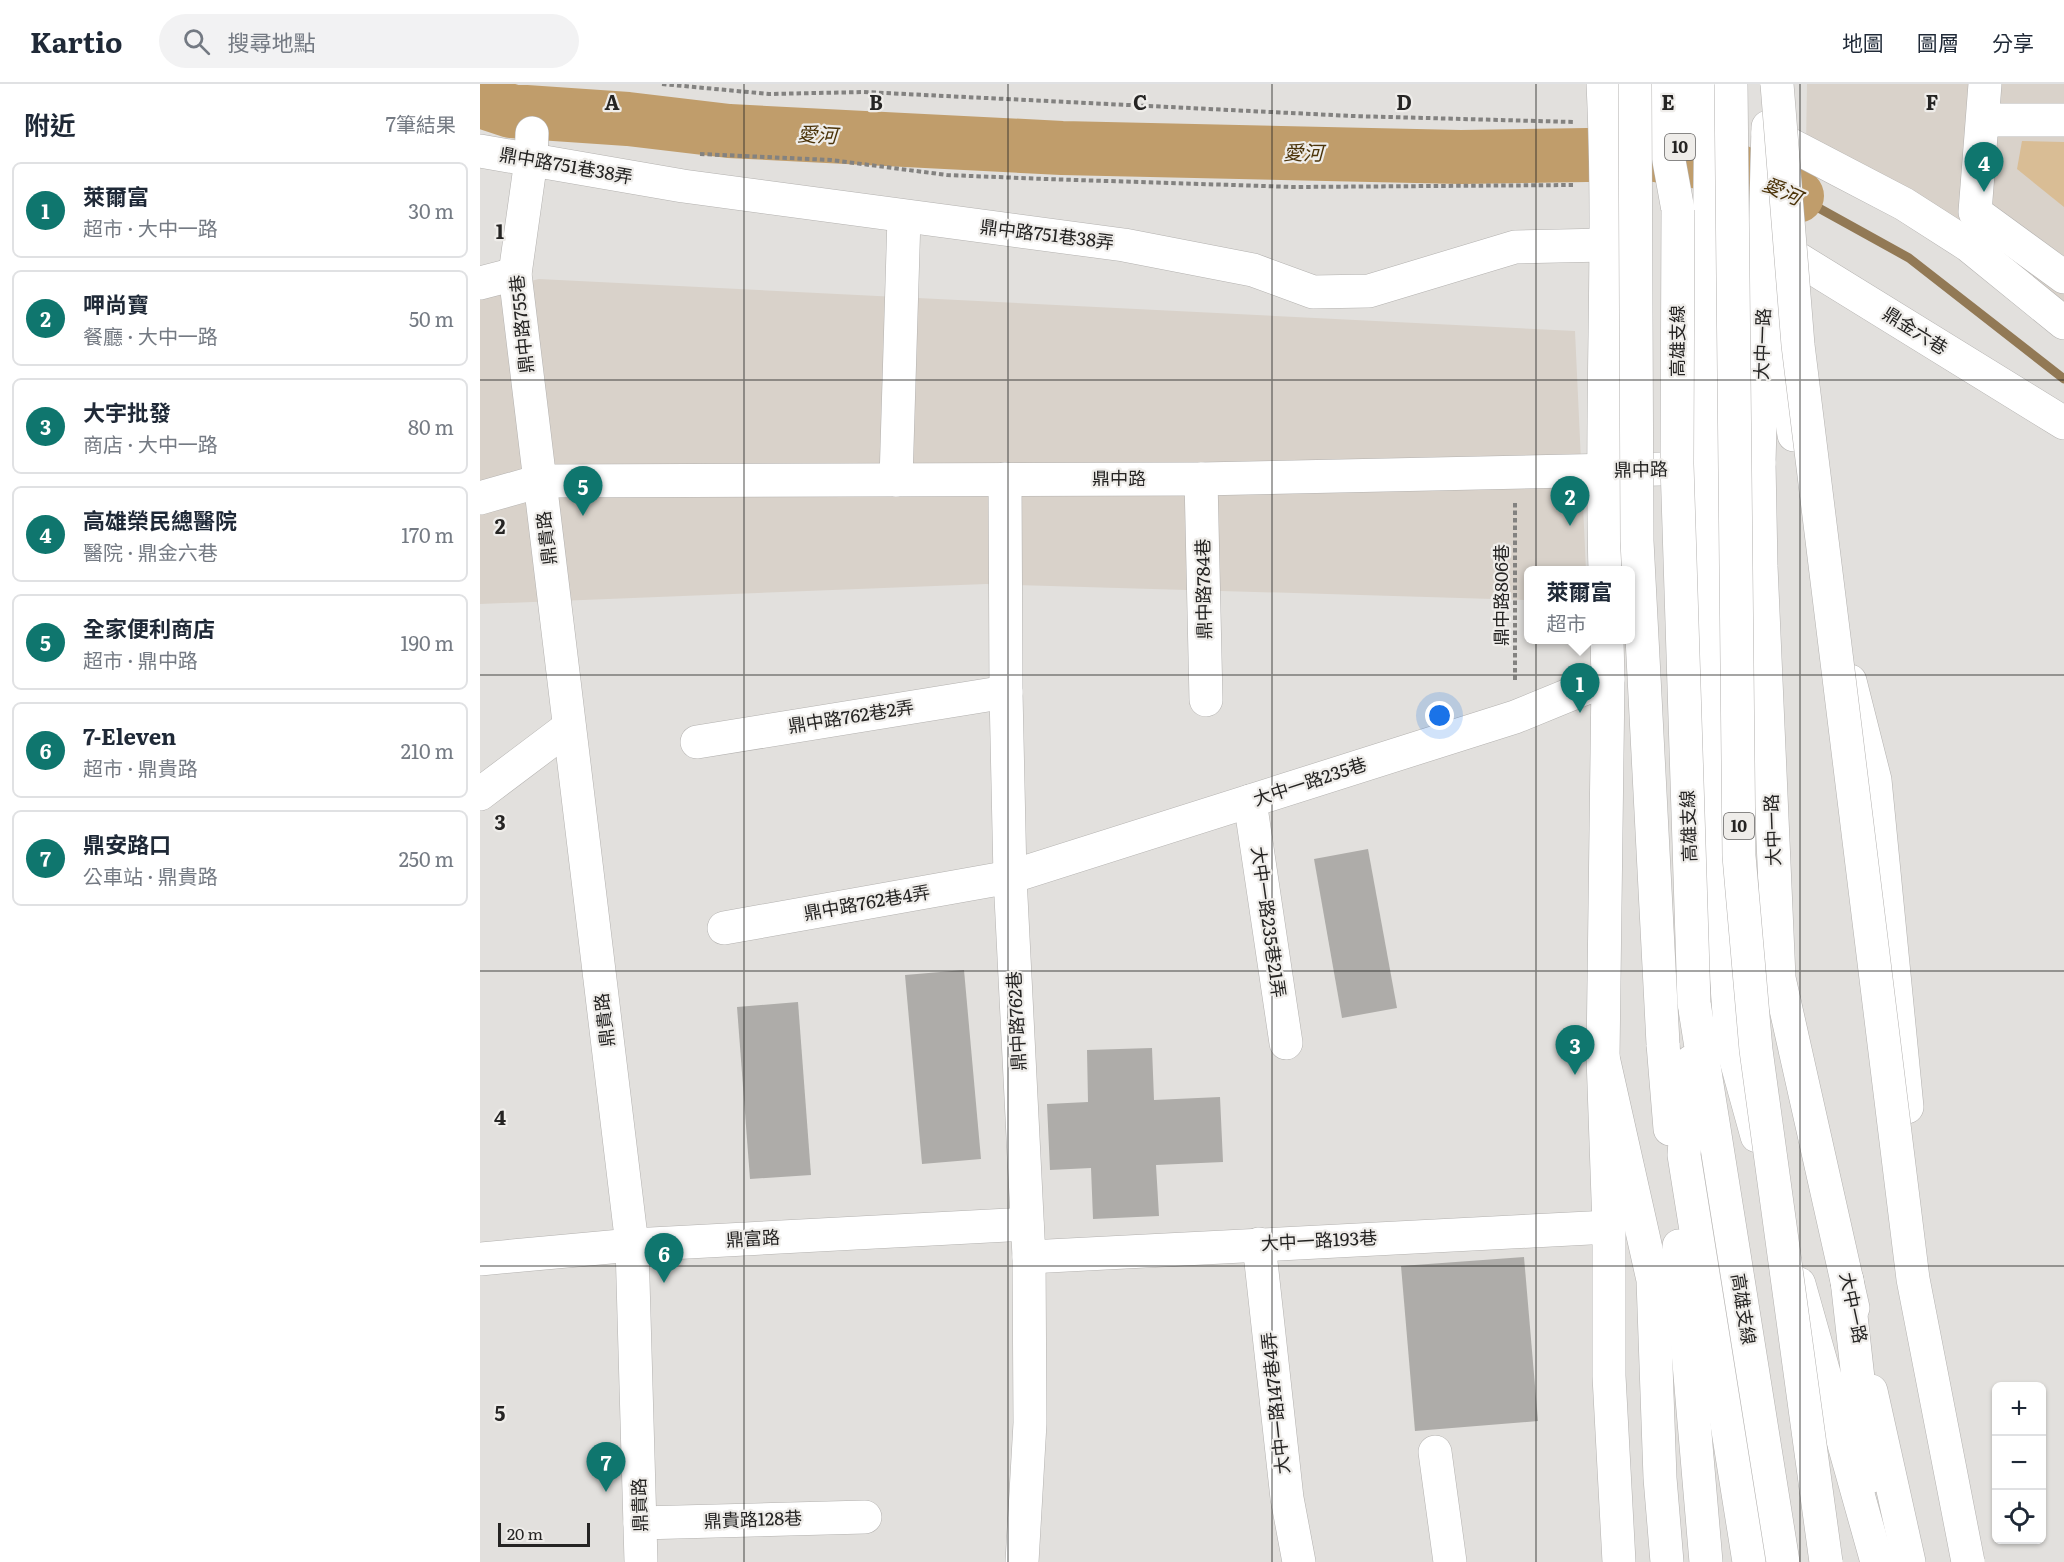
<!DOCTYPE html>
<html lang="zh-TW">
<head>
<meta charset="utf-8">
<style>
	body { margin:0; font-family:Literata,"Noto Sans TC",serif; background:#f2f2f3; color:#1f2937 }
	.controls { position:absolute; right:18px; bottom:18px; display:grid; overflow:hidden; border-radius:9px; box-shadow:0 2px 4px #0004 }
	.controls button { width:54px; height:54px; display:grid; place-items:center; padding:0; border:0; border-bottom:2px solid #e0e1e3; background:#fff; color:#1f2937; font:30px sans-serif }
	.scale { position:absolute; left:18px; bottom:15px; width:92px; box-sizing:border-box; padding-left:6px; border:3px solid #252423; border-top:0; font-size:16px; line-height:21px; white-space:nowrap; color:#252423; -webkit-text-stroke:4px #efedea; paint-order:stroke }
	.you { position:absolute; left:960px; top:632px; width:21px; height:21px; margin:-15px; border:4px solid #fff; border-radius:50%; background:#1a73e8; box-shadow:0 0 0 9px #1a73e833 }
	.badge { display:grid; place-items:center; width:39px; height:39px; border-radius:50%; background:#0f766e; color:#fff; font-size:20px; font-weight:700 }
	.pin { position:absolute; translate:-50% -50px; filter:drop-shadow(0 2px 3px #0008) }
	.pin::after { content:''; position:absolute; top:32px; width:21px; height:18px; background:inherit; clip-path:polygon(0 0,100% 0,50% 100%) }
	.popup { position:absolute; left:1044px; top:482px; width:111px; height:78px; box-sizing:border-box; display:grid; place-content:center; border-radius:9px; background:#fff; filter:drop-shadow(0 2px 4px #0005); font-size:20px; white-space:nowrap; color:#747a83 }
	.popup b { font-size:22px; color:#1f2937 }
	.popup::after { content:''; position:absolute; left:50%; top:100%; margin-left:-12px; border:12px solid transparent; border-top-color:#fff }
	.list { margin:0; padding:0; list-style:none }
	h2 { display:flex; justify-content:space-between; align-items:center; height:78px; margin:0; padding:0 24px; font-size:26px }
	h2 small { font-size:20px; font-weight:400; color:#747a83 }
	.list li { display:grid; grid-template-columns:39px 1fr auto; gap:18px; align-items:center; box-sizing:border-box; height:96px; margin:0 12px 12px; padding:0 12px; border:2px solid #e0e1e3; border-radius:9px }
	.list b { display:block; font-size:22px; white-space:nowrap }
	.list p { margin:0; font-size:20px; white-space:nowrap; color:#747a83 }
	.list em { font-size:20px; font-style:normal; color:#747a83 }
	.icon { flex:none; width:33px; height:33px; fill:none; stroke:currentColor; stroke-width:2; stroke-linecap:round; stroke-linejoin:round }
	.map { position:relative; flex:none; width:1584px; height:1478px; overflow:hidden }
	header { display:flex; align-items:center; gap:36px; box-sizing:border-box; height:84px; padding:0 30px; background:#fff; border-bottom:2px solid #e0e1e3 }
	header strong { font-size:28px }
	nav { display:flex; gap:33px; margin-inline-start:auto; font-size:21px }
	.search { width:420px; height:54px; background:#f2f2f3; display:flex; align-items:center; gap:15px; box-sizing:border-box; padding:0 21px; border-radius:33px; color:#747a83; font-size:22px }
	main { display:flex }
	aside { flex:1; background:#fff }
	.map>svg:first-child { display:block }
</style>
</head>
<body>
<header>
<strong>Kartio</strong>
<div class="search"><svg class="icon" aria-label="search" viewBox="0 0 24 24"><circle cx="10" cy="10" r="6"/><path d="M15 15l6 6"/></svg>搜尋地點</div>
<nav><a>地圖</a><a>圖層</a><a>分享</a></nav>
</header>
<main>
<aside>
<h2>附近<small>7筆結果</small></h2>
<ul class="list">
<li><span class="badge">1</span><div><b>萊爾富</b><p>超市 · 大中一路</p></div><em>30 m</em></li>
<li><span class="badge">2</span><div><b>呷尚寶</b><p>餐廳 · 大中一路</p></div><em>50 m</em></li>
<li><span class="badge">3</span><div><b>大宇批發</b><p>商店 · 大中一路</p></div><em>80 m</em></li>
<li><span class="badge">4</span><div><b>高雄榮民總醫院</b><p>醫院 · 鼎金六巷</p></div><em>170 m</em></li>
<li><span class="badge">5</span><div><b>全家便利商店</b><p>超市 · 鼎中路</p></div><em>190 m</em></li>
<li><span class="badge">6</span><div><b>7-Eleven</b><p>超市 · 鼎貴路</p></div><em>210 m</em></li>
<li><span class="badge">7</span><div><b>鼎安路口</b><p>公車站 · 鼎貴路</p></div><em>250 m</em></li>
</ul>
</aside>
<div class="map">
<svg width="1584" height="1478" viewBox="0 0 1584 1478">
	<rect width="100%" height="100%" fill="#e2e0dd"/>
	<g fill="#d9d2ca">
		<path d="M1327,0H1584V222L1326,61Z"/>
		<path d="M59,195L1095,247L1106,486H1049V516L506,500L0,520V209Z"/>
	</g>
	<path fill="#d9bd95" d="M1542,57L1584,58V123L1537,85Z"/>
	<g fill="none" stroke-linecap="round" stroke-linejoin="round">
		<path stroke="#927955" stroke-width="9" d="M1317,112L1429,174L1584,295"/>
		<path stroke="#c09d6b" stroke-width="54" d="M0,17L31,27L148,35L249,47L582,64L981,73L1170,70L1245,82L1317,112"/>
	</g>
	<g fill="#aeaca9">
		<path d="M888,765L917,924L862,934L834,775Z"/>
		<path d="M484,886L501,1075L442,1080L425,891Z"/>
		<path d="M318,918L331,1091L270,1095L257,923Z"/>
		<path d="M672,964L674,1016L740,1013L743,1078L676,1081L679,1132L613,1135L611,1084L570,1086L567,1020L608,1018L607,966Z"/>
		<path d="M1044,1173L1058,1337L935,1347L921,1182Z"/>
	</g>
	<g fill="none" stroke-linecap="round" stroke-linejoin="round">
		<g stroke="#b3b1af" stroke-width="34">
			<g id="minor">
				<path d="M1123,0C1131,162 1120,324 1125,486"/>
				<path d="M1505,0L1495,128L1584,193"/>
				<path d="M1503,36H1584"/>
				<path d="M1288,43L1279,379L1281,482L1299,894L1373,1224"/>
				<path d="M52,49L51,76L35,190L152,1161L161,1478"/>
				<path d="M1288,49L1424,120L1488,161L1584,239"/>
				<path d="M0,67L203,102L644,161L773,186L833,208L889,207L1035,163L1126,161"/>
				<path d="M1289,157L1584,339"/>
				<path d="M0,199L35,190"/>
				<path d="M1298,250L1314,351"/>
				<path d="M525,395L526,608L530,793L549,1173L550,1339L542,1478"/>
				<path d="M721,395L726,616"/>
				<path d="M416,396L424,133"/>
				<path d="M1227,405L1231,0"/>
				<path d="M0,414L60,397L721,395L1227,384L1279,379"/>
				<path d="M1127,556L1128,595L1123,973L1129,1143V1292L1139,1478"/>
				<path d="M1370,597L1395,696L1427,1023"/>
				<path d="M217,658L526,608"/>
				<path d="M0,710L89,643"/>
				<path d="M770,717L806,959"/>
				<path d="M244,844L530,793L1035,633L1128,595"/>
				<path d="M779,1160L807,1414L819,1478"/>
				<path d="M549,1173L1129,1143"/>
				<path d="M0,1175L152,1161L547,1140"/>
				<path d="M1391,1307L1429,1478"/>
				<path d="M955,1368L970,1478"/>
				<path d="M160,1439L385,1433"/>
			</g>
		</g>
		<g stroke="#b3b1af" stroke-width="34">
			<g id="highway">
				<path d="M1175,0L1198,126"/>
				<path d="M1200,61L1201,0"/>
				<path d="M1228,419L1233,706L1251,958L1277,1052"/>
				<path d="M1214,919L1303,1478"/>
				<path d="M1183,960L1190,1045"/>
				<path d="M1123,973L1173,1196L1180,1394L1187,1478"/>
				<path d="M1211,978L1204,1071L1269,1478"/>
				<path d="M1199,1162L1226,1478"/>
				<path d="M1367,1196L1389,1393"/>
				<path d="M1319,1200L1397,1478"/>
			</g>
		</g>
		<g stroke="#838280" stroke-width="4" stroke-dasharray="4.5 3" stroke-linecap="butt">
			<path d="M182,0L289,10L384,8L872,32L1094,38"/>
			<path d="M220,70L351,76L467,91L565,95L815,103L1093,101"/>
			<path d="M1035,419V598"/>
		</g>
		<use href="#minor" stroke="#fff" stroke-width="33"/>
		<use href="#highway" stroke="#fff" stroke-width="33"/>
		<g stroke="#b3b1af" stroke-width="34" stroke-linecap="butt">
			<g id="highway-bridge">
				<path d="M1155,0L1157,457L1183,960"/>
				<path d="M1251,0L1259,772L1276,966L1346,1478"/>
				<path d="M1297,0L1318,261L1433,1195L1488,1478"/>
				<path d="M1198,126L1197,380L1214,919"/>
			</g>
		</g>
		<use href="#highway-bridge" stroke="#fff" stroke-width="33"/>
	</g>
	<path fill="none" stroke="#252423" stroke-width="1.5" stroke-opacity="0.55" d="M264,0V1478M528,0V1478M792,0V1478M1056,0V1478M1320,0V1478M0,296H1584M0,591H1584M0,887H1584M0,1182H1584"/>
	<g text-anchor="middle" stroke-width="4.5" stroke-linejoin="round" paint-order="stroke">
		<g fill="#efedea" stroke="#62605f" stroke-width="1.5">
			<rect x="1185" y="50" width="30" height="26" rx="4.5"/>
			<rect x="1244" y="729" width="30" height="26" rx="4.5"/>
		</g>
		<g font-size="16" font-weight="bold" fill="#252423">
			<text x="1200" y="69">10</text>
			<text x="1259" y="748">10</text>
		</g>
		<g font-size="18" fill="#252423" stroke="#efedea">
			<text transform="translate(86 82) rotate(10)" y="6">鼎中路751巷38弄</text>
			<text transform="translate(567 151) rotate(7)" y="6">鼎中路751巷38弄</text>
			<text transform="translate(42 240) rotate(-96)" y="6">鼎中路755巷</text>
			<text transform="translate(1435 247) rotate(32)" y="6">鼎金六巷</text>
			<text transform="translate(1198 257) rotate(-90)" y="6">高雄支線</text>
			<text transform="translate(1283 260) rotate(-88)" y="6">大中一路</text>
			<text transform="translate(1161 386) rotate(-1)" y="6">鼎中路</text>
			<text x="639" y="401">鼎中路</text>
			<text transform="translate(67 454) rotate(-97)" y="6">鼎貴路</text>
			<text transform="translate(724 505) rotate(-91)" y="6">鼎中路784巷</text>
			<text transform="translate(1022 511) rotate(-90)" y="6">鼎中路806巷</text>
			<text transform="translate(371 633) rotate(-9)" y="6">鼎中路762巷2弄</text>
			<text transform="translate(830 698) rotate(-18)" y="6">大中一路235巷</text>
			<text transform="translate(1209 742) rotate(-92)" y="6">高雄支線</text>
			<text transform="translate(1293 746) rotate(-92)" y="6">大中一路</text>
			<text transform="translate(387 819) rotate(-10)" y="6">鼎中路762巷4弄</text>
			<text transform="translate(788 838) rotate(82)" y="6">大中一路235巷21弄</text>
			<text transform="translate(125 936) rotate(-97)" y="6">鼎貴路</text>
			<text transform="translate(537 937) rotate(-93)" y="6">鼎中路762巷</text>
			<text transform="translate(273 1155) rotate(-3)" y="6">鼎富路</text>
			<text transform="translate(839 1157) rotate(-3)" y="6">大中一路193巷</text>
			<text transform="translate(1373 1224) rotate(78)" y="6">大中一路</text>
			<text transform="translate(1263 1225) rotate(81)" y="6">高雄支線</text>
			<text transform="translate(796 1319) rotate(-96)" y="6">大中一路147巷4弄</text>
			<text transform="translate(160 1421) rotate(-92)" y="6">鼎貴路</text>
			<text transform="translate(273 1436) rotate(-2)" y="6">鼎貴路128巷</text>
		</g>
		<g font-size="20" font-style="italic" fill="#4b3309" stroke="#efedea">
			<text transform="translate(337 51) rotate(3)" y="7">愛河</text>
			<text transform="translate(823 69) rotate(1)" y="7">愛河</text>
			<text transform="translate(1302 107) rotate(24)" y="7">愛河</text>
		</g>
	</g>
	<g font-size="20" text-anchor="middle" font-weight="bold" fill="#252423" stroke="#efedea" stroke-width="4.5" stroke-linejoin="round" paint-order="stroke">
		<text x="132" y="26">A</text>
		<text x="396" y="26">B</text>
		<text x="660" y="26">C</text>
		<text x="924" y="26">D</text>
		<text x="1188" y="26">E</text>
		<text x="1452" y="26">F</text>
		<text x="20" y="155">1</text>
		<text x="20" y="450">2</text>
		<text x="20" y="746">3</text>
		<text x="20" y="1041">4</text>
		<text x="20" y="1337">5</text>
	</g>
</svg>
<div class="controls">
<button>+</button>
<button>−</button>
<button><svg class="icon" aria-label="locate" viewBox="0 0 24 24"><circle cx="12" cy="12" r="6"/><path d="M12 2v4M12 18v4M2 12h4M18 12h4"/></svg></button>
</div>
<div class="scale">20 m</div>
<div class="you"></div>
<div class="pin badge" style="left:1100px;top:629px">1</div>
<div class="popup"><b>萊爾富</b>超市</div>
<div class="pin badge" style="left:1090px;top:442px">2</div>
<div class="pin badge" style="left:1095px;top:991px">3</div>
<div class="pin badge" style="left:1504px;top:108px">4</div>
<div class="pin badge" style="left:103px;top:432px">5</div>
<div class="pin badge" style="left:184px;top:1199px">6</div>
<div class="pin badge" style="left:126px;top:1408px">7</div>
</div>
</main>
</body>
</html>
